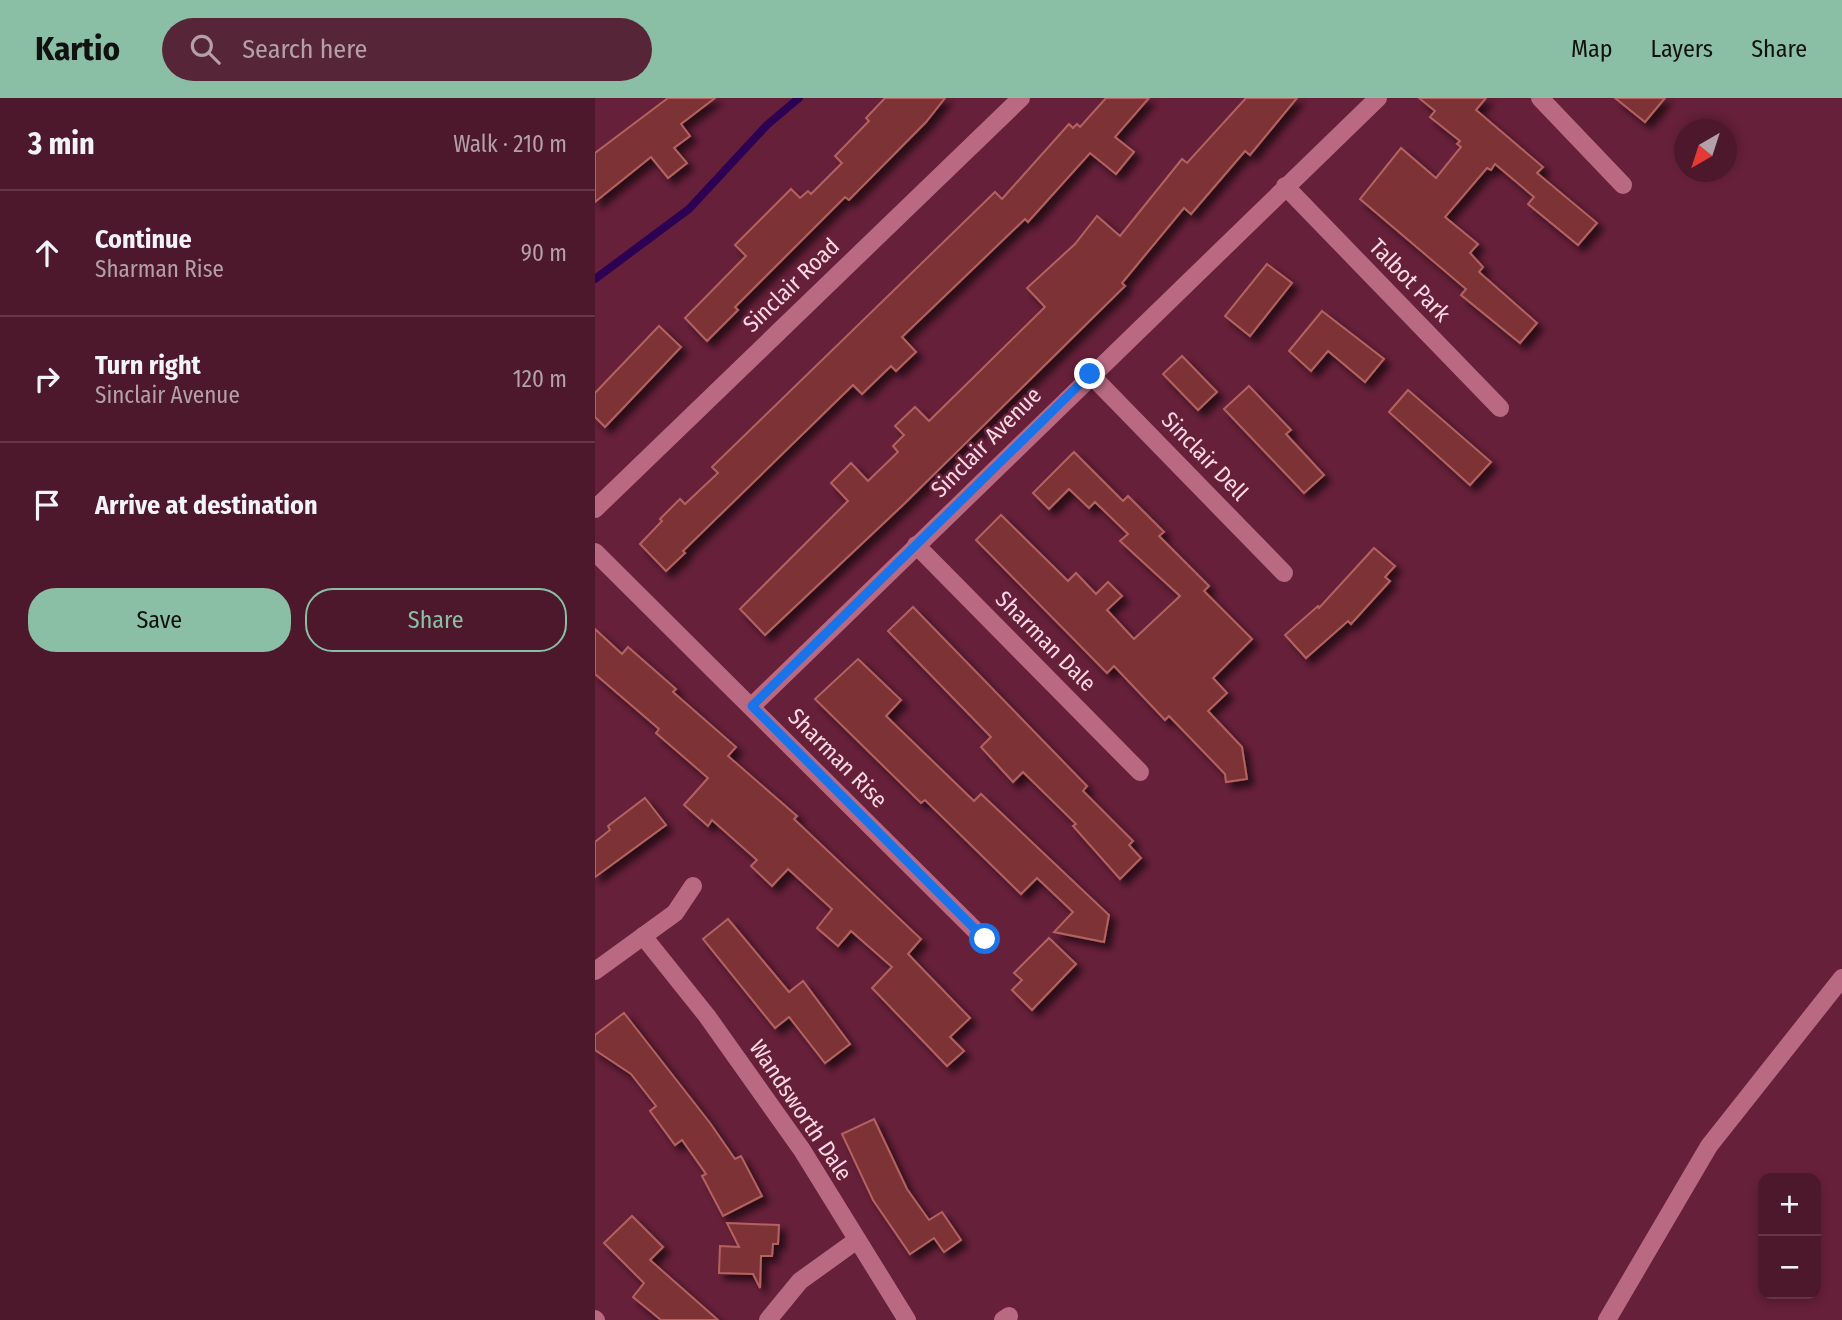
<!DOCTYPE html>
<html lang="en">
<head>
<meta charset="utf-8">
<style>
	body { margin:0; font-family:"Fira Sans Condensed",sans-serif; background:#572538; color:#f1f3f6 }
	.controls { position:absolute; right:21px; bottom:21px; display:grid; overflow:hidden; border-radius:14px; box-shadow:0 4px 10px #0003 }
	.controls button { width:63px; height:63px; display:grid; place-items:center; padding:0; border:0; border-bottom:2px solid #643748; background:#4d182c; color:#f1f3f6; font:35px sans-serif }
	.compass { position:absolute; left:1079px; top:21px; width:63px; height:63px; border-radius:50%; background:#4d182c; box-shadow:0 4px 10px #0003; rotate:219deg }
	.stop { position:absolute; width:21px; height:21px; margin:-16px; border:5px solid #1a73e8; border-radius:50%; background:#fff }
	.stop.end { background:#1a73e8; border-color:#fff; box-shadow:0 2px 7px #0008 }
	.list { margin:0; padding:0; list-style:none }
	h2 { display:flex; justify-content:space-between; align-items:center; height:91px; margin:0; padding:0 28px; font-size:30px }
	h2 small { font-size:23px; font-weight:400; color:#b3a0a9 }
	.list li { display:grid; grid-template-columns:46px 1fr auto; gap:21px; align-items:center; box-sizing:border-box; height:126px; padding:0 28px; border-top:2px solid #643748 }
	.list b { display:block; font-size:26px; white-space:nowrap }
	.list p { margin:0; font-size:23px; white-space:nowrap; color:#b3a0a9 }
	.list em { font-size:23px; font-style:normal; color:#b3a0a9 }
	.actions { display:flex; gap:14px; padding:21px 28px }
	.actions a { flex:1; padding:16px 0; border:2px solid #8abfa5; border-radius:28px; text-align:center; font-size:24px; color:#8abfa5 }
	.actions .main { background:#8abfa5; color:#111 }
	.icon { flex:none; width:38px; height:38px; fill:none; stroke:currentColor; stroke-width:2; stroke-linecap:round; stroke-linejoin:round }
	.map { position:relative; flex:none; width:1247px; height:1222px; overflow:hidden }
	header { display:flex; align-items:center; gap:42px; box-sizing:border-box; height:98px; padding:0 35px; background:#8abfa5; color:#111 }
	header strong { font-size:33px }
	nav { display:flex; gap:38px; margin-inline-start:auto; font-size:24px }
	.search { width:490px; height:63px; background:#572538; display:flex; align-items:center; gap:18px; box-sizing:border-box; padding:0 24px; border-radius:38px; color:#b3a0a9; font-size:26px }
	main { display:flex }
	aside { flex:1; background:#4d182c }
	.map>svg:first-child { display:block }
</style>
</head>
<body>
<header>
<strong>Kartio</strong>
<div class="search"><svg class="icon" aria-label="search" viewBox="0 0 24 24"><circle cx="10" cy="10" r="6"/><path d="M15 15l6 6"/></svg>Search here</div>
<nav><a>Map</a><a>Layers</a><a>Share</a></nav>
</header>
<main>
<aside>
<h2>3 min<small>Walk · 210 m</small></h2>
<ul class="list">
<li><svg class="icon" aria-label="ahead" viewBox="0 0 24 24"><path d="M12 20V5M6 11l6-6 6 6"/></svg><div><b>Continue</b><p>Sharman Rise</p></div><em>90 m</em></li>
<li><svg class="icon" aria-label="right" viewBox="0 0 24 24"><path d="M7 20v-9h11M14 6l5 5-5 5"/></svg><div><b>Turn right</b><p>Sinclair Avenue</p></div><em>120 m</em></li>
<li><svg class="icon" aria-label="arrive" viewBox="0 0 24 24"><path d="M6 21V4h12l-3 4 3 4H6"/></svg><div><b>Arrive at destination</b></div></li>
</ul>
<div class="actions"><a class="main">Save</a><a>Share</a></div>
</aside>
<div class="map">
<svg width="1247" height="1222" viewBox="0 0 1247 1222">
	<defs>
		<filter id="shadow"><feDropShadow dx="6" dy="6" stdDeviation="3.5" flood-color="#0009"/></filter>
	</defs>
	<rect width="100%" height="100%" fill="#67203a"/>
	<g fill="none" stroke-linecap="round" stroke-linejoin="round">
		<path stroke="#2d0054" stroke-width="8" d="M0,181L94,111L172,27L204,0"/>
	</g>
	<g fill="#7d3234" stroke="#b36261" stroke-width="2" filter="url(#shadow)">
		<path d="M73,0H120L86,26L95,38L79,50L92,65L73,80L56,59L0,104V55Z"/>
		<path d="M290,0H350L331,24L254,102L250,99L140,209L143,212L112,243L90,220L151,158L140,147L196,91L205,100L213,93L216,96L247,65L240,58L274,23L271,20Z"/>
		<path d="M511,0H554L520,39L539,54L521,76L495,55L433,124L430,121L307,239L321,254L301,273L296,268L267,296L258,287L88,453L90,455L71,473L45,446L67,423L65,421L85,401L90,406L123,375L117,369L400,94L407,101L474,26L478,30L482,26L485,29Z"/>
		<path d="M651,0H702L655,57L650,53L596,116L589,110L527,185L530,188L309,406L170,537L145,511L253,403L236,385L256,365L273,383L303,354L298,348L309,337L300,328L320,309L334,323L450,209L432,190L480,146L502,118L525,138L587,61L592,65Z"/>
		<path d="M824,0H891L881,12L948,69L942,75L1002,125L983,147L933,106L939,99L900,66L896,72L892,70L850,119L883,146L875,155L888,169L884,174L942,225L925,245L866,197L871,191L765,101L806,50L841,80L866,49L862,46L865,43L835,19L840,13Z"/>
		<path d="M1020,0H1070L1050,24Z"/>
		<path d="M672,166L697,185L655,238L630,218Z"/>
		<path d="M727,213L789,261L770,284L733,253L716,273L694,253Z"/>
		<path d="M64,228L86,249L10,329L0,319V295Z"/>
		<path d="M587,258L622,294L603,312L568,276Z"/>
		<path d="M654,288L696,332L691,336L729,377L709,395L629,311Z"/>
		<path d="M813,292L896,364L875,387L794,314Z"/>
		<path d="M479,354L528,403L533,398L569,434L564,438L614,488L609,493L657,541L618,580L632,595L613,613L647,649L652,681L631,684L630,676L574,618L570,622L519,568L512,575L381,442L406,417L473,483L481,475L501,496L513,484L527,498L512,512L539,541L585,498L525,443L533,436L500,404L494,410L474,391L454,411L438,395Z"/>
		<path d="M779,450L800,468L790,479L795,483L756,526L753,523L711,560L690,537L723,508L724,510Z"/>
		<path d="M318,509L492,688L488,693L538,743L534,747L546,760L525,781L478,728L481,726L428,674L418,684L386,649L396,639L293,533Z"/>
		<path d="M0,531L27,556L33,549L81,591L78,594L141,649L133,658L202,718L199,721L326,841L313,856L375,920L355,939L369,953L352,968L277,890L297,869L256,833L243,848L222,830L237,811L214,790L193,771L177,788L156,768L162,762L117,722L113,728L89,707L113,680L61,635L64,631L0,576Z"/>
		<path d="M263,561L306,602L291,618L379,703L386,696L514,817L509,844L459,834L478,814L442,780L426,796L330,702L326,705L220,601Z"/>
		<path d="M50,700L71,727L0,779V744L15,732L13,728Z"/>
		<path d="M133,821L194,894L208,883L255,946L230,965L194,919L180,930L108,841Z"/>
		<path d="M454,840L481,866L437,912L417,892L427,882L419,875Z"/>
		<path d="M29,915L115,1025L140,1061L146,1058L167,1098L128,1118L107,1078L111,1076L87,1042L80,1047L55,1013L61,1008L36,976L0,952V937Z"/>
		<path d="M279,1021L312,1091L334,1122L347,1114L366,1142L349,1154L339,1140L315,1156L278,1102L247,1036Z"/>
		<path d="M37,1118L68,1149L55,1162L123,1222H66L38,1199L49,1185L9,1145Z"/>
		<path d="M132,1125L184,1127L183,1146H178L177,1158H166L165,1190L158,1176L124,1175L125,1148L144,1149Z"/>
	</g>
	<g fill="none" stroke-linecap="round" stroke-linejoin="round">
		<g stroke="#b96a82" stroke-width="18">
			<path d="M945,0L1028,87"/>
			<path d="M690,88L905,310"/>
			<path d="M495,276L689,475"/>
			<path d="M0,411L426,0"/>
			<path d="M321,447L545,674"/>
			<path d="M0,454L391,843"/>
			<path d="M157,608L783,0"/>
			<path d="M48,838L112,918L207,1052L312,1222"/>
			<path d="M0,873L80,815L98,788"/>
			<path d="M0,1221L1,1222"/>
			<path d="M173,1222L205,1183L262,1142"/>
			<path d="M408,1222L414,1218"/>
			<path d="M1012,1222L1114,1048L1247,880"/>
		</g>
	</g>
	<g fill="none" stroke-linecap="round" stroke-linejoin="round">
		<path stroke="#1a73e8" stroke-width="9" d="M390,841L157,608L495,276"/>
	</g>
	<g text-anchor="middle" stroke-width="5" stroke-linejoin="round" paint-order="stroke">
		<g font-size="23" fill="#fdd9e2" stroke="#67203a">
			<text transform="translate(815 182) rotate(46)" y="8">Talbot Park</text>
			<text transform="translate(196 187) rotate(-44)" y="8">Sinclair Road</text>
			<text transform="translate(391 344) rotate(-45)" y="8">Sinclair Avenue</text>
			<text transform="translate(610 358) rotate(46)" y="8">Sinclair Dell</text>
			<text transform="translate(451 543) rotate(45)" y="8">Sharman Dale</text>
			<text transform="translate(243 660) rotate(45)" y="8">Sharman Rise</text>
			<text transform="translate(206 1012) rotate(56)" y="8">Wandsworth Dale</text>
		</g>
	</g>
</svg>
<div class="controls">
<button>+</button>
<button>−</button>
</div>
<svg class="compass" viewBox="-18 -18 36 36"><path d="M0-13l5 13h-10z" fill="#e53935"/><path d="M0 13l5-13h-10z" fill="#b3a0a9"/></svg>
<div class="stop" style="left:390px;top:841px"></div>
<div class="stop end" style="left:495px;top:276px"></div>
</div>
</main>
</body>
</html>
